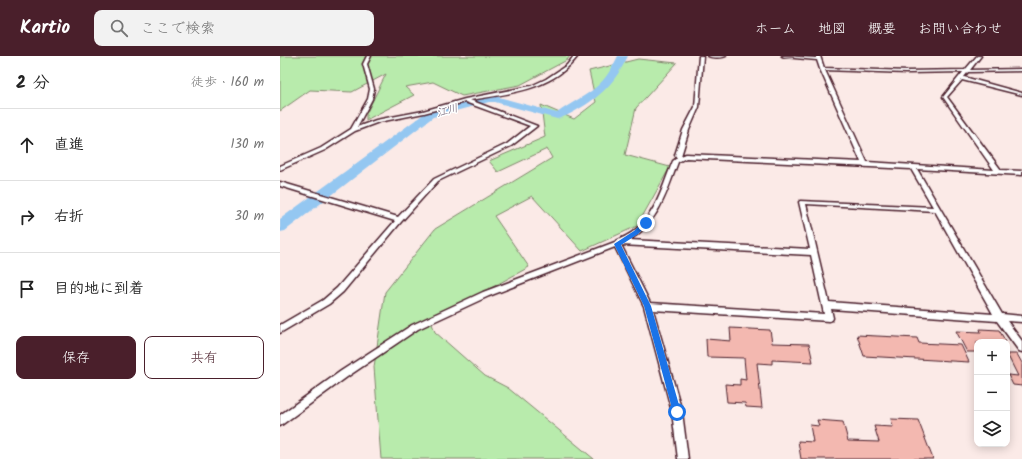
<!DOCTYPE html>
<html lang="ja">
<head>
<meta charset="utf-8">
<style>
	body { margin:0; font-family:Kalam,"Klee One",sans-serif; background:#f2f2f2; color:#222 }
	.controls { position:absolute; right:12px; bottom:12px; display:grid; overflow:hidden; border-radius:8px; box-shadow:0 2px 10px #0003 }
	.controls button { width:36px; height:36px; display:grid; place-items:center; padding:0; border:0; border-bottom:1px solid #e0e0e0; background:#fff; color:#222; font:20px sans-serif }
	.stop { position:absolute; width:12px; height:12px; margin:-9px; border:3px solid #1a73e8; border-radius:50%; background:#fff }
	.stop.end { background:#1a73e8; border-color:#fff; box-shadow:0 1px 4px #0008 }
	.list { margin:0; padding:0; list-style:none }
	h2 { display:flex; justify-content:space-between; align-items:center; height:52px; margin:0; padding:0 16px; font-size:17px }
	h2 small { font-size:13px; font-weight:400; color:#767676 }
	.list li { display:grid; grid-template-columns:26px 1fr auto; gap:12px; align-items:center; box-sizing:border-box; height:72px; padding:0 16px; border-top:1px solid #e0e0e0 }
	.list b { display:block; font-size:15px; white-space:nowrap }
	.list em { font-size:13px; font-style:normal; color:#767676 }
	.actions { display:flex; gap:8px; padding:12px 16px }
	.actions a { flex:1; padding:9px 0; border:1px solid #4a1f2b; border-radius:8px; text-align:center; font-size:14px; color:#4a1f2b }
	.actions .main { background:#4a1f2b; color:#fff }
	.icon { flex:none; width:22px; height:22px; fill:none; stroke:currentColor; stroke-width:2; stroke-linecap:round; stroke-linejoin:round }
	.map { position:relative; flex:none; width:742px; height:403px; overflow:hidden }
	header { display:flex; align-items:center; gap:24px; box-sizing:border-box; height:56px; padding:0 20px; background:#4a1f2b; color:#fff }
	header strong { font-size:19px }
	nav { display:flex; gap:22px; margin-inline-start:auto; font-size:14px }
	.search { width:280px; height:36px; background:#f2f2f2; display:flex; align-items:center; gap:10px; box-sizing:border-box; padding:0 14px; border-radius:8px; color:#767676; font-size:15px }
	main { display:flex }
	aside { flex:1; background:#fff }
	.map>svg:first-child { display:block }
</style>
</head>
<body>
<header>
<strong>Kartio</strong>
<div class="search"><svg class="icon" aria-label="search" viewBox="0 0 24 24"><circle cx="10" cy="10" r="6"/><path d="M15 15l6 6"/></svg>ここで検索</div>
<nav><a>ホーム</a><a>地図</a><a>概要</a><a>お問い合わせ</a></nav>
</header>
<main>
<aside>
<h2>2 分<small>徒歩 · 160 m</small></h2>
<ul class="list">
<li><svg class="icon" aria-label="ahead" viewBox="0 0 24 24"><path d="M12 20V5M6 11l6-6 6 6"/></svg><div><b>直進</b></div><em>130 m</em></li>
<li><svg class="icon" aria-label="right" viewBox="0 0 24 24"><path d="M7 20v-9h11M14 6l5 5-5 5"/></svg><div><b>右折</b></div><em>30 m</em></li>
<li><svg class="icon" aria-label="arrive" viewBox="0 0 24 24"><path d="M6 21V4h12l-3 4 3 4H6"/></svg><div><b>目的地に到着</b></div></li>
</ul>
<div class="actions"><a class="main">保存</a><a>共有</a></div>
</aside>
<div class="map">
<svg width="742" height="403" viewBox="0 0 742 403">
	<rect width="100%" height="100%" fill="#fbeae7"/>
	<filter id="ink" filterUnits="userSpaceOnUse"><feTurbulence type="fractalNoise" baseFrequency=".025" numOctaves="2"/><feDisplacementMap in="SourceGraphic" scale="8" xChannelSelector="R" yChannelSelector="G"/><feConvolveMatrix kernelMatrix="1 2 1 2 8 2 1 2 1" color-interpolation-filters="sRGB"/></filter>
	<g filter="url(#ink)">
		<g fill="#b8ebac" stroke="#81856c">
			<path d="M0,0H290L287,4L240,29L182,40L153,26L125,31L134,39L86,64V58L106,18L72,36L30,34L0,55Z"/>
			<path d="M358,3L397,7L356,52L345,99L390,111L357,170L302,195L252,140L214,160L249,211L151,265L155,276L205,320L228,332L314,403H101L94,311L105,236L155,173L272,102L267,93L218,116L209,105L265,81L261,49L294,63L316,46L309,15Z"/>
		</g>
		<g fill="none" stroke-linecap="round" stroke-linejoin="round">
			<path fill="#94c7f1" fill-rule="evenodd" d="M338,0H348C336,25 321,41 297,54C290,58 285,61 277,63L215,46H209L153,61L5,175L0,176V163L145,57L209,40H215L277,57C307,36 321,36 338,0Z"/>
		</g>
		<g fill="#f3b8b0" stroke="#4a1f2b">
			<path d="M450,272L490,274L492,287L529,288L533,306L492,304V308L477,307L482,352L466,351L465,347L447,346L445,328L460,329V323L466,324L464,302L427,301L426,283L451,285Z"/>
			<path d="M700,273L719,274L726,286H697V296H687L676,275L701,276Z"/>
			<path d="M577,279L637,282L639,287L681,289L689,306L584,300Z"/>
			<path d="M727,298H737L742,307V330L733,329L728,319L738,320Z"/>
			<path d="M611,363L638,364L653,403H521L518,385L533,386L530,369L539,370L537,364L563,366L568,385L599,386L594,370L613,371Z"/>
		</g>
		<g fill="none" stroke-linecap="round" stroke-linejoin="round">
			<g stroke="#4a1f2b" stroke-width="3">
				<g id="minor">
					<path d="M87,0H91L87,8L94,33L92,43L77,71L96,64L143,55L185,43L251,30L266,23L287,9L294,0H298C271,35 230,37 190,44L257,70L231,90L158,125L121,166L63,236L49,248L0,277V269L43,244L57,232L115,165L0,130V126L118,161L154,123L227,88L250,70L185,46L144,57L99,66L75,75L45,94L0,114V110L41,92L71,73L88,43L90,33L83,8Z"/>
					<path d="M419,0H423L419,51L409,74L401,100L406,98L581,106L540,13L537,4L504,1L502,0L536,2V0H540L544,12L627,15L685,14L697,0H701L690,14L742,13V15L688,16L684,21L742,37V39L682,24L667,41L721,114L742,115V119L637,113L722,258L742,260V266L727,265L742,285V296L739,295L717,265L551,253L553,262L552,264L549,265L373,254L402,356L408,403H398L392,356L364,250L335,191L209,240L138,273L67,321L0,370V359L61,315L132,269L203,236L335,186C341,182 348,180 354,175C376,159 383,129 393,105L397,102L395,99L403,74L415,51ZM545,14L627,17L683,16L663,41L714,114L587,106ZM406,102L631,113L653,151L520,145L519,146L530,193L349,184C378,168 387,135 398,106ZM526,148L655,155L713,258L549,246ZM341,189L531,199L544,258L370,247Z"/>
					<path d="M428,0H446C442,2 432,2 428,0Z"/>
				</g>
			</g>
			<use href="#minor" fill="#fff" fill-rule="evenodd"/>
		</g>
	</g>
	<path fill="#1a73e8" d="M364,165H368L369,167L358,178L341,189L371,250L401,356L400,359L397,360L394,359L393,356L364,250L334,188L354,175Z"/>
	<g text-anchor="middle" stroke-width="3" stroke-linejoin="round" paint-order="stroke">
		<g font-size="11" font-style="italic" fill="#605166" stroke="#fff">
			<text transform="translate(167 54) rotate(-15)" y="4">江川</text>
		</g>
	</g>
</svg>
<div class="controls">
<button>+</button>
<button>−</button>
<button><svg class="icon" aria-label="layers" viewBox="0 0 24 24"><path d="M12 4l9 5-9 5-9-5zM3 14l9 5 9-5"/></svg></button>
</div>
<div class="stop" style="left:397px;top:356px"></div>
<div class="stop end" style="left:366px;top:167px"></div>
</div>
</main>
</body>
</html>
